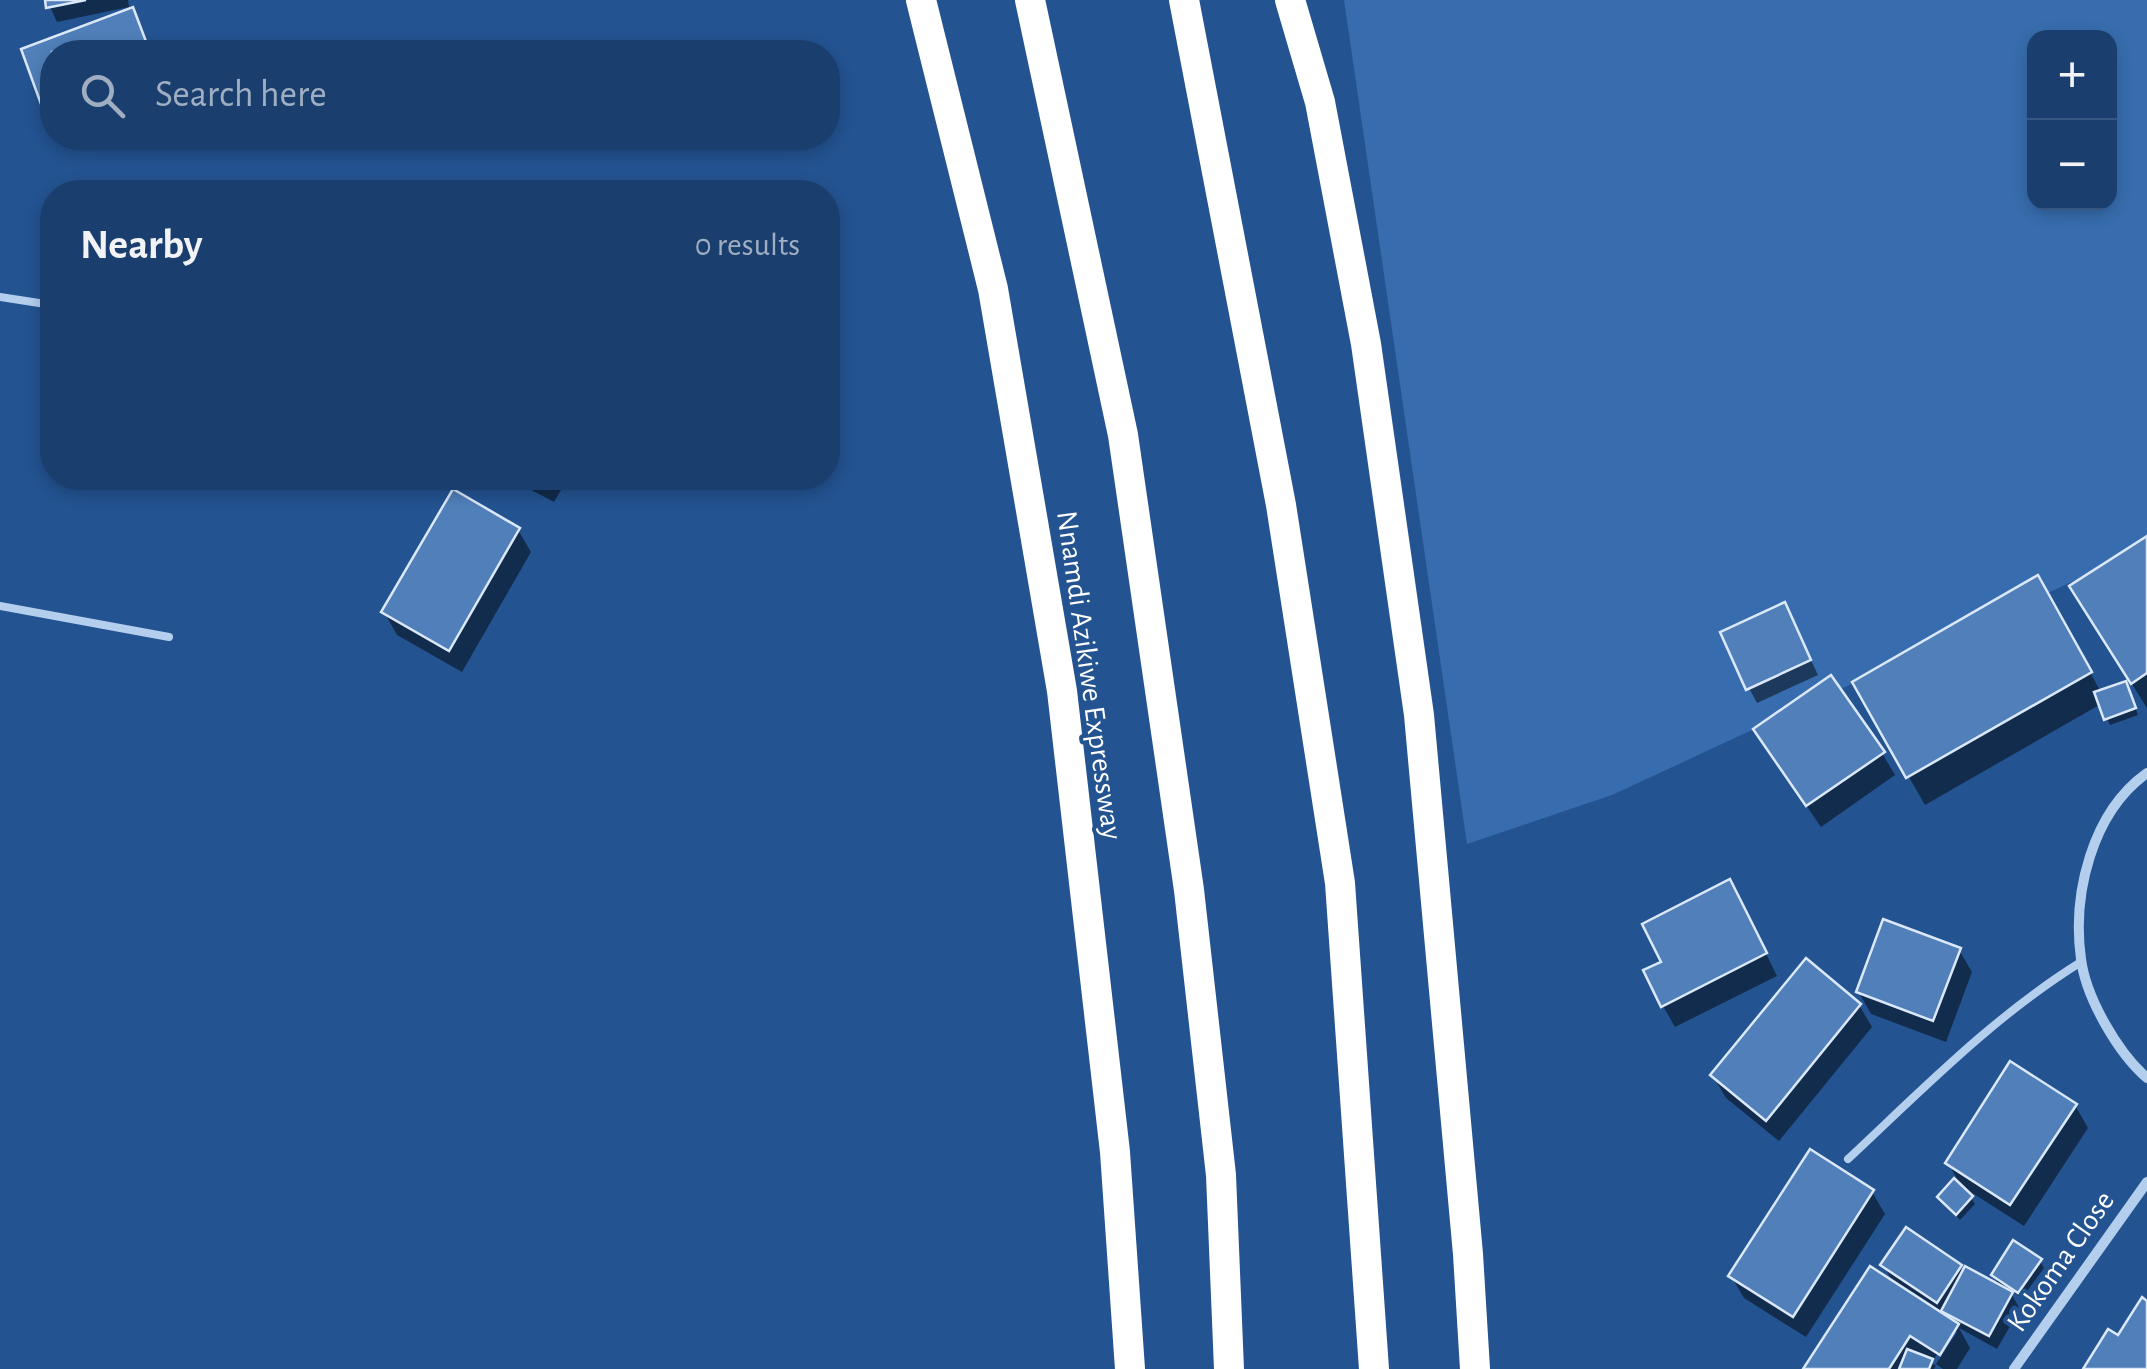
<!DOCTYPE html>
<html lang="en">
<head>
<meta charset="utf-8">
<style>
	body { margin:0; font-family:"Alegreya Sans",sans-serif; background:#274975; color:#f1f3f6 }
	.controls { position:absolute; right:30px; top:30px; display:grid; overflow:hidden; border-radius:20px; box-shadow:0 5px 15px #0003 }
	.controls button { width:90px; height:90px; display:grid; place-items:center; padding:0; border:0; border-bottom:2px solid #385780; background:#1a3e6d; color:#f1f3f6; font:50px sans-serif }
	.list { margin:0; padding:0; list-style:none }
	h2 { display:flex; justify-content:space-between; align-items:center; height:130px; margin:0; padding:0 40px; font-size:42px }
	h2 small { font-size:32px; font-weight:400; color:#9faec2 }
	.icon { flex:none; width:55px; height:55px; fill:none; stroke:currentColor; stroke-width:2; stroke-linecap:round; stroke-linejoin:round }
	.map { position:relative; flex:none; width:2147px; height:1369px; overflow:hidden }
	.search { position:absolute; background:#1a3e6d; box-shadow:0 5px 15px #0003; left:40px; top:40px; width:800px; height:110px; display:flex; align-items:center; gap:25px; box-sizing:border-box; padding:0 35px; border-radius:40px; color:#9faec2; font-size:38px }
	.panel { position:absolute; background:#1a3e6d; box-shadow:0 5px 15px #0003; left:40px; top:180px; width:800px; height:310px; border-radius:40px }
	.map>svg:first-child { display:block }
</style>
</head>
<body>
<div class="map">
<svg width="2147" height="1369" viewBox="0 0 2147 1369">
	<rect width="100%" height="100%" fill="#235391"/>
	<path fill="#376dae" fill-rule="evenodd" d="M1344,0H2147V547L1612,795L1467,844ZM2034,38H2110V202H2034Z"/>
	<g fill="#0007">
		<path d="M47,0H128L129,7L57,22Z"/>
		<path d="M132,10L152,52H52V128L24,50Z"/>
		<path d="M58,138H88L64,147Z"/>
		<path d="M509,478H568L554,502Z"/>
		<path d="M518,530L531,552L462,672L397,635L384,612Z"/>
		<path d="M2147,539V708L2089,616Z"/>
		<path d="M2037,578L2101,692L2129,690L2138,715L2110,725L2101,704L1925,805L1855,683Z"/>
		<path d="M1792,620L1818,675L1757,703L1749,688Z"/>
		<path d="M1769,751L1882,753L1895,775L1821,827Z"/>
		<path d="M1742,905L1777,976L1675,1027L1663,1006L1664,963Z"/>
		<path d="M1959,950L1972,972L1946,1042L1871,1014L1858,991Z"/>
		<path d="M1859,1005L1872,1027L1779,1141L1726,1098L1713,1076Z"/>
		<path d="M2075,1105L2088,1128L2024,1226L1966,1189L1975,1204L1960,1220L1944,1204L1940,1198L1957,1179L1948,1163Z"/>
		<path d="M1872,1192L1885,1214L1806,1337L1744,1298L1731,1276Z"/>
		<path d="M2040,1261L2044,1268L2022,1298L2008,1288L2020,1309L1997,1349L1959,1328L1970,1348L1957,1369H1943L1936,1364L1957,1332H1951L1931,1364L1936,1365L1934,1369H1806L1895,1285L1883,1265L1960,1266L1964,1274L2002,1289L1993,1275Z"/>
	</g>
	<g fill="#507fb9" stroke="#dae8f9" stroke-width="2.5">
		<path d="M45,0H86L46,8Z"/>
		<path d="M133,7L150,52H52V124L49,126L21,49Z"/>
		<path d="M453,489L520,528L449,651L381,612Z"/>
		<path d="M2147,536V673L2131,684L2069,586Z"/>
		<path d="M2038,575L2092,672L1906,778L1852,682Z"/>
		<path d="M1785,602L1811,660L1746,690L1720,632Z"/>
		<path d="M1831,675L1885,752L1806,806L1753,729Z"/>
		<path d="M2126,681L2136,708L2104,720L2094,692Z"/>
		<path d="M1730,879L1767,953L1661,1007L1643,970L1661,962L1642,924Z"/>
		<path d="M1883,919L1961,948L1933,1021L1856,992Z"/>
		<path d="M1806,958L1861,1004L1766,1121L1710,1075Z"/>
		<path d="M2010,1061L2077,1104L2010,1205L1945,1163Z"/>
		<path d="M1810,1149L1874,1190L1793,1317L1728,1276Z"/>
		<path d="M1954,1178L1973,1196L1956,1215L1937,1197Z"/>
		<path d="M1906,1227L1962,1265L1937,1303L1880,1265Z"/>
		<path d="M2013,1240L2042,1259L2018,1293L1991,1275Z"/>
		<path d="M1870,1266L1959,1324L1940,1355L1910,1336L1889,1369H1803Z"/>
		<path d="M1965,1266L2013,1292L1989,1336L1941,1311Z"/>
		<path d="M2142,1297L2147,1301V1369H2083L2108,1329L2118,1335Z"/>
		<path d="M1907,1349L1933,1359L1929,1369H1899Z"/>
	</g>
	<g fill="none" stroke-linecap="round" stroke-linejoin="round">
		<g stroke="#b4ceed" stroke-width="8">
			<path d="M0,297L52,305"/>
			<path d="M0,606L169,637"/>
			<path d="M1848,1159C1923,1089 1994,1016 2081,962"/>
		</g>
		<g stroke="#b4ceed" stroke-width="10">
			<path d="M2147,773C2092,812 2072,894 2081,959C2086,998 2118,1053 2147,1078"/>
			<path d="M2014,1369L2147,1182"/>
		</g>
		<g stroke="#fff" stroke-width="30">
			<path d="M921,0L993,289L1062,691L1115,1152L1130,1369"/>
			<path d="M1030,0L1123,435L1189,890L1221,1175L1229,1369"/>
			<path d="M1184,0L1281,505L1340,883L1374,1369"/>
			<path d="M1290,0L1320,102L1366,344L1419,715L1468,1254L1475,1369"/>
		</g>
	</g>
	<g text-anchor="middle" stroke-width="8" stroke-linejoin="round" paint-order="stroke">
		<g font-size="30" fill="#fff" stroke="#235391">
			<text transform="translate(1090 675) rotate(82)" y="10">Nnamdi Azikiwe Expressway</text>
			<text transform="translate(2060 1261) rotate(-55)" y="10">Kokoma Close</text>
		</g>
	</g>
</svg>
<div class="controls">
<button>+</button>
<button>−</button>
</div>
<div class="search"><svg class="icon" aria-label="search" viewBox="0 0 24 24"><circle cx="10" cy="10" r="6"/><path d="M15 15l6 6"/></svg>Search here</div>
<section class="panel">
<h2>Nearby<small>0 results</small></h2>
<ul class="list">
</ul>
</section>
</div>
</body>
</html>
